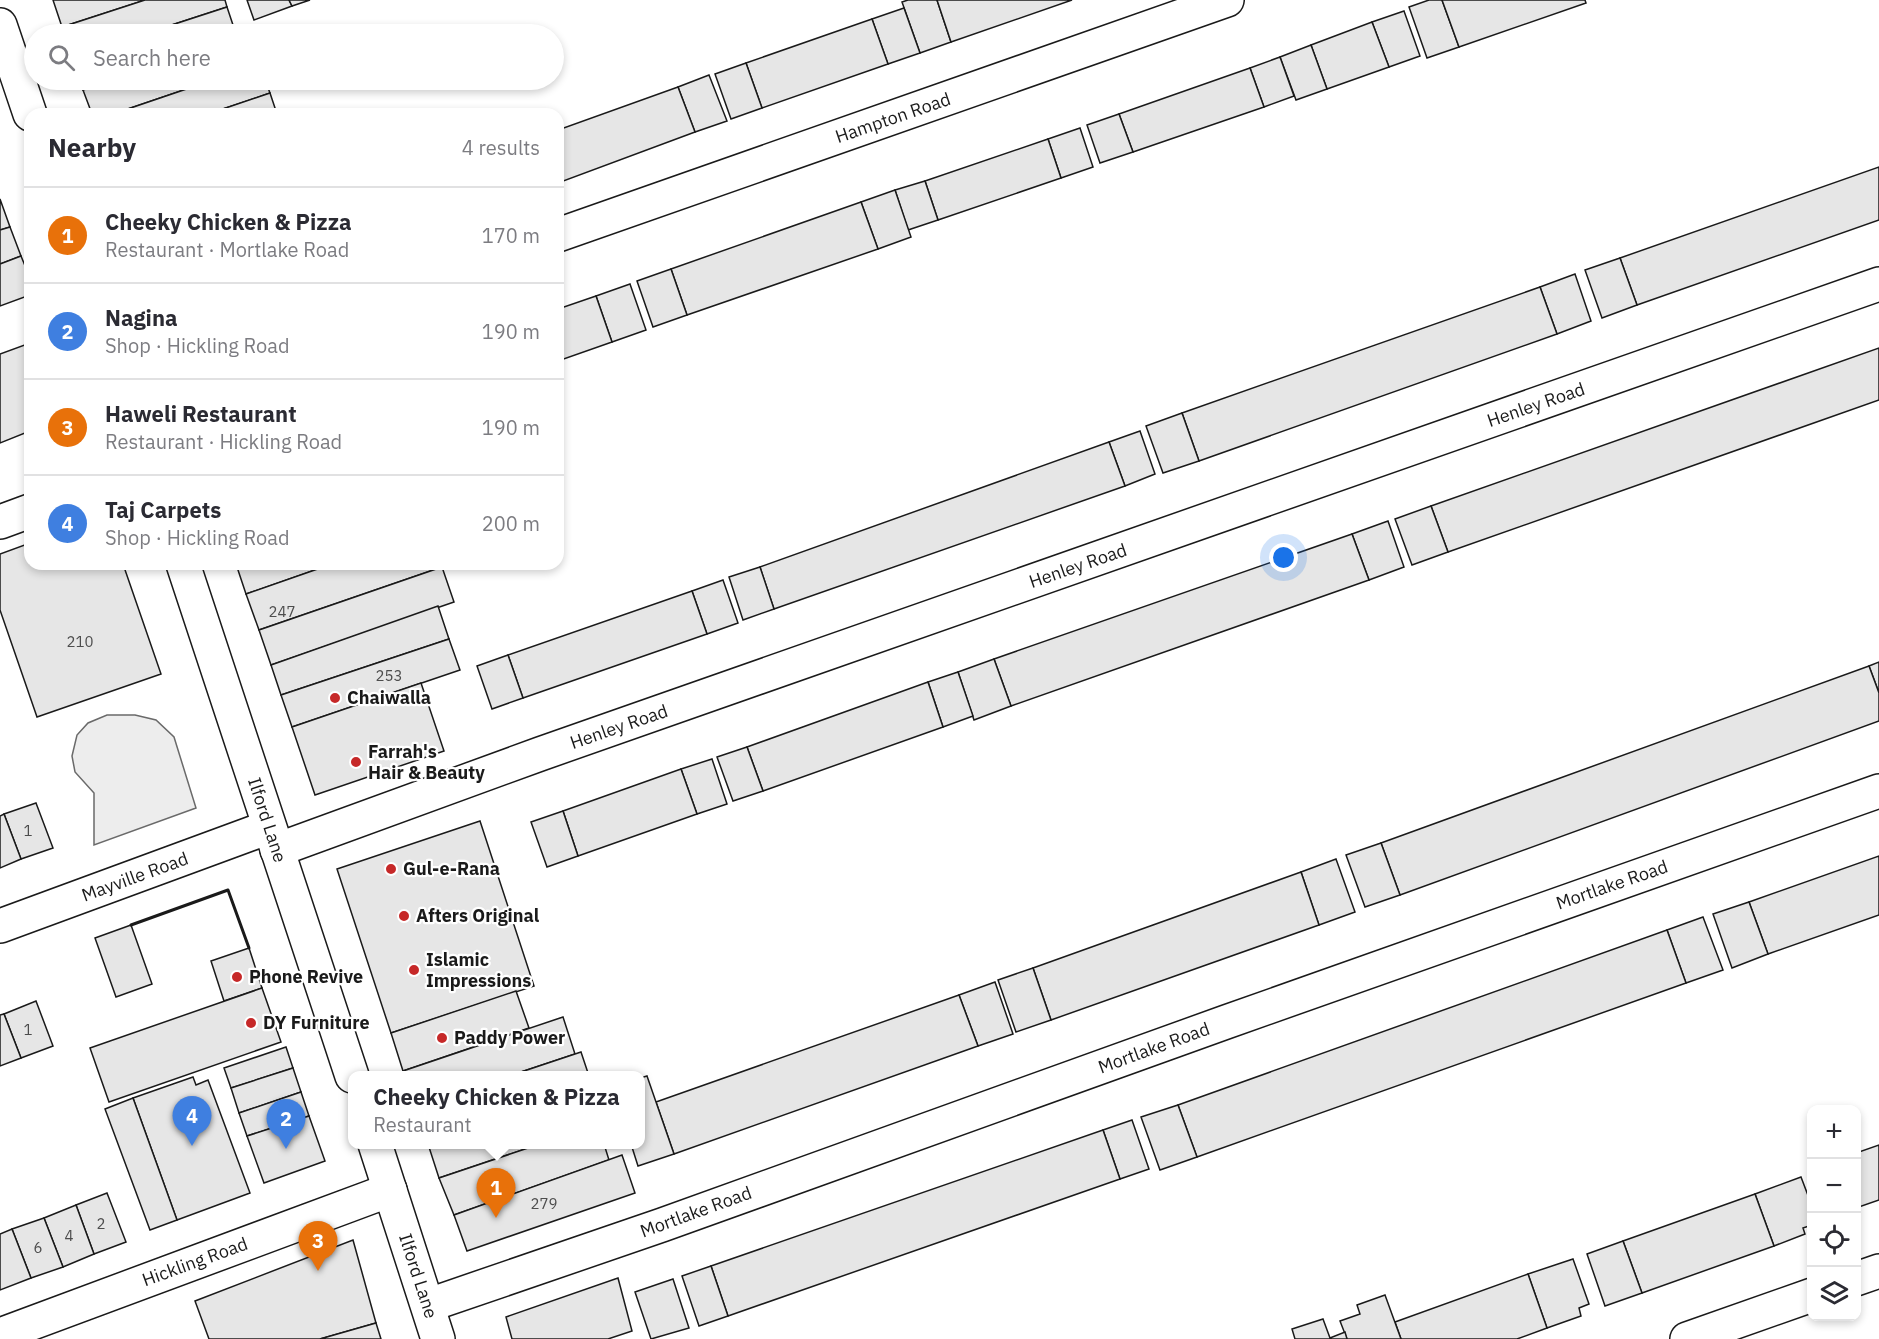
<!DOCTYPE html>
<html lang="en">
<head>
<meta charset="utf-8">
<style>
	body { margin:0; font-family:"IBM Plex Sans",sans-serif; background:#f2f2f3; color:#2b2b33 }
	.controls { position:absolute; right:18px; bottom:18px; display:grid; overflow:hidden; border-radius:12px; box-shadow:0 3px 9px #0003 }
	.controls button { width:54px; height:54px; display:grid; place-items:center; padding:0; border:0; border-bottom:2px solid #e1e1e2; background:#fff; color:#2b2b33; font:30px sans-serif }
	.you { position:absolute; left:1284px; top:558px; width:21px; height:21px; margin:-15px; border:4px solid #fff; border-radius:50%; background:#1a73e8; box-shadow:0 0 0 9px #1a73e833 }
	.badge { display:grid; place-items:center; width:39px; height:39px; border-radius:50%; background:#c62828; color:#fff; font-size:20px; font-weight:700 }
	.pin { position:absolute; translate:-50% -50px; filter:drop-shadow(0 2px 3px #0008) }
	.pin::after { content:''; position:absolute; top:32px; width:21px; height:18px; background:inherit; clip-path:polygon(0 0,100% 0,50% 100%) }
	.popup { position:absolute; left:348px; top:1071px; width:297px; height:78px; box-sizing:border-box; display:grid; place-content:center; border-radius:12px; background:#fff; filter:drop-shadow(0 2px 4px #0005); font-size:20px; white-space:nowrap; color:#7c7c81 }
	.popup b { font-size:22px; color:#2b2b33 }
	.popup::after { content:''; position:absolute; left:50%; top:100%; margin-left:-12px; border:12px solid transparent; border-top-color:#fff }
	.list { margin:0; padding:0; list-style:none }
	h2 { display:flex; justify-content:space-between; align-items:center; height:78px; margin:0; padding:0 24px; font-size:26px }
	h2 small { font-size:20px; font-weight:400; color:#7c7c81 }
	.list li { display:grid; grid-template-columns:39px 1fr auto; gap:18px; align-items:center; box-sizing:border-box; height:96px; padding:0 24px; border-top:2px solid #e1e1e2 }
	.list b { display:block; font-size:22px; white-space:nowrap }
	.list p { margin:0; font-size:20px; white-space:nowrap; color:#7c7c81 }
	.list em { font-size:20px; font-style:normal; color:#7c7c81 }
	.icon { flex:none; width:33px; height:33px; fill:none; stroke:currentColor; stroke-width:2; stroke-linecap:round; stroke-linejoin:round }
	.map { position:relative; flex:none; width:1879px; height:1339px; overflow:hidden }
	.search { position:absolute; background:#fff; box-shadow:0 3px 9px #0003; left:24px; top:24px; width:540px; height:66px; display:flex; align-items:center; gap:15px; box-sizing:border-box; padding:0 21px; border-radius:33px; color:#7c7c81; font-size:22px }
	.panel { position:absolute; background:#fff; box-shadow:0 3px 9px #0003; left:24px; top:108px; width:540px; height:462px; border-radius:18px }
	.map>svg:first-child { display:block }
</style>
</head>
<body>
<div class="map">
<svg width="1879" height="1339" viewBox="0 0 1879 1339">
	<rect width="100%" height="100%" fill="#fff"/>
	<path fill="#ededed" stroke="#6a6a6a" stroke-width="1.5" d="M107,715H135L156,720L174,737L196,808L94,845V793L75,772L72,756L77,735L88,723Z"/>
	<g fill="#e6e6e6" stroke="#1a1a1a" stroke-width="1.5">
		<path d="M53,0H145L62,27Z"/>
		<path d="M145,0H225L227,7L144,34H65L62,27Z"/>
		<path d="M247,0H289L292,6L254,20Z"/>
		<path d="M289,0H310L292,6Z"/>
		<path d="M908,0H937L951,42L920,53L902,2Z"/>
		<path d="M937,0H1072L951,42Z"/>
		<path d="M1429,0H1442L1459,47L1427,58L1409,7Z"/>
		<path d="M1442,0H1585L1586,3L1459,47Z"/>
		<path d="M227,7L236,34H144Z"/>
		<path d="M904,8L920,53L888,64L872,19Z"/>
		<path d="M1404,11L1420,56L1389,67L1372,22Z"/>
		<path d="M872,19L888,64L762,108L746,63Z"/>
		<path d="M1372,22L1389,67L1327,89L1311,45Z"/>
		<path d="M1311,45L1327,89L1296,100L1280,57Z"/>
		<path d="M1280,57L1294,96L1264,107L1250,68Z"/>
		<path d="M746,63L762,108L731,119L715,74Z"/>
		<path d="M1250,68L1264,107L1133,152L1119,114Z"/>
		<path d="M709,75L727,121L695,132L678,87Z"/>
		<path d="M80,80H115L83,90Z"/>
		<path d="M115,80H213L113,114H92L83,90Z"/>
		<path d="M213,80H265L270,93L208,114H113Z"/>
		<path d="M678,87L695,132L558,183V130Z"/>
		<path d="M270,93L277,114H208Z"/>
		<path d="M1119,114L1133,152L1100,163L1087,125Z"/>
		<path d="M1080,128L1093,167L1061,178L1048,139Z"/>
		<path d="M1048,139L1061,178L938,220L925,181Z"/>
		<path d="M1879,167V220L1637,305L1620,258Z"/>
		<path d="M925,181L938,220L908,230L895,190Z"/>
		<path d="M895,190L911,237L878,249L861,202Z"/>
		<path d="M0,199L10,227L0,230Z"/>
		<path d="M861,202L878,249L687,315L671,269Z"/>
		<path d="M10,227L21,256L0,264V230Z"/>
		<path d="M21,256L30,278V295L0,306V264Z"/>
		<path d="M1620,258L1637,305L1602,318L1585,270Z"/>
		<path d="M671,269L687,315L653,327L637,281Z"/>
		<path d="M1575,274L1591,321L1557,334L1540,287Z"/>
		<path d="M630,284L646,330L612,342L596,296Z"/>
		<path d="M1540,287L1557,334L1199,461L1182,413Z"/>
		<path d="M596,296L612,342L558,361V309Z"/>
		<path d="M30,343V431L0,443V354Z"/>
		<path d="M1879,348V400L1448,552L1431,506Z"/>
		<path d="M1182,413L1199,461L1163,473L1146,426Z"/>
		<path d="M1140,431L1155,474L1125,486L1109,442Z"/>
		<path d="M1109,442L1125,486L774,609L760,567Z"/>
		<path d="M1431,506L1448,552L1412,565L1395,519Z"/>
		<path d="M1388,521L1404,567L1369,580L1352,534Z"/>
		<path d="M1352,534L1369,580L1011,706L994,659Z"/>
		<path d="M30,543V564H123L161,674L37,717L0,610V554Z"/>
		<path d="M236,564H332L246,594Z"/>
		<path d="M332,564H440L442,567L259,630L246,594Z"/>
		<path d="M442,567L454,602L271,665L259,630Z"/>
		<path d="M760,567L774,609L743,620L729,577Z"/>
		<path d="M723,580L738,623L707,634L692,591Z"/>
		<path d="M692,591L707,634L523,698L508,655Z"/>
		<path d="M438,606L449,639L281,695L271,665Z"/>
		<path d="M449,639L460,670L292,727L281,695Z"/>
		<path d="M508,655L523,698L492,709L477,666Z"/>
		<path d="M994,659L1011,706L974,720L958,672Z"/>
		<path d="M1879,662V693L1869,666Z"/>
		<path d="M1869,666L1879,693V721L1400,895L1381,843Z"/>
		<path d="M958,672L973,716L943,727L928,682Z"/>
		<path d="M928,682L943,727L763,791L747,747Z"/>
		<path d="M421,683L444,751L315,795L292,727Z"/>
		<path d="M747,747L763,791L733,801L717,757Z"/>
		<path d="M712,759L727,804L697,814L681,769Z"/>
		<path d="M681,769L697,814L578,856L563,811Z"/>
		<path d="M36,803L53,848L21,859L4,814Z"/>
		<path d="M563,811L578,856L547,867L531,822Z"/>
		<path d="M4,814L21,859L0,868V816Z"/>
		<path d="M480,821L534,986L391,1033L337,869Z"/>
		<path d="M1381,843L1400,895L1365,907L1346,855Z"/>
		<path d="M1879,856V915L1768,954L1749,902Z"/>
		<path d="M1336,859L1355,912L1319,925L1301,872Z"/>
		<path d="M1301,872L1319,925L1051,1020L1033,968Z"/>
		<path d="M1749,902L1768,954L1732,968L1713,914Z"/>
		<path d="M1703,917L1723,970L1686,983L1667,930Z"/>
		<path d="M131,925L152,984L116,997L95,938Z"/>
		<path d="M1667,930L1686,983L1197,1157L1178,1105Z"/>
		<path d="M249,948L262,988L224,1001L211,961Z"/>
		<path d="M1033,968L1051,1020L1016,1032L998,980Z"/>
		<path d="M995,982L1013,1034L978,1046L959,995Z"/>
		<path d="M262,988L281,1042L109,1102L90,1048Z"/>
		<path d="M516,991L529,1028L403,1071L391,1033Z"/>
		<path d="M959,995L978,1046L674,1154L656,1102Z"/>
		<path d="M36,1001L53,1046L21,1058L4,1014Z"/>
		<path d="M4,1014L21,1058L0,1066V1015Z"/>
		<path d="M563,1017L575,1054L509,1076H405L403,1071Z"/>
		<path d="M286,1047L293,1068L231,1088L224,1068Z"/>
		<path d="M581,1052L589,1076H509Z"/>
		<path d="M293,1068L301,1092L239,1113L231,1088Z"/>
		<path d="M647,1076L674,1154L638,1166L631,1144H640V1078Z"/>
		<path d="M193,1077L196,1085L208,1080L250,1193L177,1220L133,1098Z"/>
		<path d="M301,1092L309,1116L247,1136L239,1113Z"/>
		<path d="M133,1098L177,1220L150,1230L105,1109Z"/>
		<path d="M1178,1105L1197,1157L1160,1170L1141,1117Z"/>
		<path d="M309,1116L325,1161L264,1183L247,1136Z"/>
		<path d="M1132,1120L1149,1169L1120,1179L1103,1130Z"/>
		<path d="M1103,1130L1120,1179L728,1316L711,1266Z"/>
		<path d="M428,1144H540L439,1178Z"/>
		<path d="M540,1144H604L609,1160L454,1215L439,1178Z"/>
		<path d="M1879,1145V1200L1856,1208V1153Z"/>
		<path d="M622,1155L635,1193L467,1251L454,1215Z"/>
		<path d="M1801,1177L1812,1206V1225L1803,1228L1805,1234L1774,1246L1755,1194Z"/>
		<path d="M107,1193L126,1242L94,1254L76,1205Z"/>
		<path d="M1755,1194L1774,1246L1642,1293L1623,1241Z"/>
		<path d="M76,1205L94,1254L63,1267L44,1218Z"/>
		<path d="M44,1218L63,1267L31,1278L12,1229Z"/>
		<path d="M12,1229L31,1278L0,1290V1234Z"/>
		<path d="M353,1240L376,1323L320,1339H209L195,1301Z"/>
		<path d="M1623,1241L1642,1293L1605,1306L1587,1254Z"/>
		<path d="M1573,1259L1589,1304L1579,1308L1581,1316L1547,1328L1528,1274Z"/>
		<path d="M711,1266L728,1316L699,1326L682,1276Z"/>
		<path d="M1528,1274L1547,1328L1517,1339H1401L1395,1322Z"/>
		<path d="M618,1278L632,1331L608,1339H512L506,1317Z"/>
		<path d="M673,1279L689,1328L651,1339L635,1292Z"/>
		<path d="M1385,1295L1401,1339H1347L1340,1321L1360,1314L1357,1305Z"/>
		<path d="M1323,1319L1330,1338L1345,1332L1347,1339H1295L1292,1329Z"/>
		<path d="M376,1323L381,1339H320Z"/>
	</g>
	<g fill="none" stroke-linecap="round" stroke-linejoin="round">
		<g stroke="#1a1a1a" stroke-width="36">
			<g id="street">
				<path d="M558,235L1227,0"/>
				<path d="M0,522L30,511"/>
				<path d="M277,850L540,754L1879,284"/>
				<path d="M0,926L269,827"/>
				<path d="M1856,1279L1879,1271"/>
				<path d="M429,1305L662,1225L1226,1022L1879,791"/>
				<path d="M0,1335L390,1190"/>
				<path d="M1687,1339L1812,1295"/>
			</g>
		</g>
		<g stroke="#1a1a1a" stroke-width="36">
			<g id="primary">
				<path d="M0,25L30,114"/>
				<path d="M183,564L352,1076"/>
				<path d="M375,1144L438,1339"/>
			</g>
		</g>
		<use href="#street" stroke="#fff" stroke-width="33"/>
		<use href="#primary" stroke="#fff" stroke-width="33"/>
		<path stroke="#1a1a1a" stroke-width="3" d="M131,925L228,890L249,948"/>
	</g>
	<g fill="#c62828" stroke="#fff" stroke-width="2">
		<circle cx="335" cy="698" r="6"/>
		<circle cx="356" cy="762" r="6"/>
		<circle cx="391" cy="869" r="6"/>
		<circle cx="404" cy="916" r="6"/>
		<circle cx="414" cy="970" r="6"/>
		<circle cx="237" cy="977" r="6"/>
		<circle cx="251" cy="1023" r="6"/>
		<circle cx="442" cy="1038" r="6"/>
	</g>
	<g text-anchor="middle" stroke-width="4.5" stroke-linejoin="round" paint-order="stroke">
		<g font-size="15" fill="#4d4d4d">
			<text x="282" y="617">247</text>
			<text x="80" y="647">210</text>
			<text x="389" y="681">253</text>
			<text x="28" y="836">1</text>
			<text x="28" y="1035">1</text>
			<text x="544" y="1209">279</text>
			<text x="101" y="1229">2</text>
			<text x="69" y="1241">4</text>
			<text x="38" y="1253">6</text>
		</g>
		<g font-size="18" fill="#1a1a1a" stroke="#fff">
			<text transform="translate(893 118) rotate(-19)" y="6">Hampton Road</text>
			<text transform="translate(1536 405) rotate(-19)" y="6">Henley Road</text>
			<text transform="translate(1078 566) rotate(-19)" y="6">Henley Road</text>
			<text transform="translate(619 727) rotate(-19)" y="6">Henley Road</text>
			<text transform="translate(267 820) rotate(72)" y="6">Ilford Lane</text>
			<text transform="translate(135 877) rotate(-20)" y="6">Mayville Road</text>
			<text transform="translate(1612 885) rotate(-19)" y="6">Mortlake Road</text>
			<text transform="translate(1154 1048) rotate(-20)" y="6">Mortlake Road</text>
			<text transform="translate(696 1212) rotate(-20)" y="6">Mortlake Road</text>
			<text transform="translate(195 1262) rotate(-20)" y="6">Hickling Road</text>
			<text transform="translate(418 1276) rotate(72)" y="6">Ilford Lane</text>
		</g>
		<g font-size="18" font-weight="bold" fill="#1a1a1a" stroke="#fff" text-anchor="start">
			<text x="347" y="704">Chaiwalla</text>
			<text x="368" y="758">Farrah's<tspan x="368" dy="21">Hair &amp; Beauty</tspan></text>
			<text x="403" y="875">Gul-e-Rana</text>
			<text x="416" y="922">Afters Original</text>
			<text x="426" y="966">Islamic<tspan x="426" dy="21">Impressions</tspan></text>
			<text x="249" y="983">Phone Revive</text>
			<text x="263" y="1029">DY Furniture</text>
			<text x="454" y="1044">Paddy Power</text>
		</g>
	</g>
</svg>
<div class="controls">
<button>+</button>
<button>−</button>
<button><svg class="icon" aria-label="locate" viewBox="0 0 24 24"><circle cx="12" cy="12" r="6"/><path d="M12 2v4M12 18v4M2 12h4M18 12h4"/></svg></button>
<button><svg class="icon" aria-label="layers" viewBox="0 0 24 24"><path d="M12 4l9 5-9 5-9-5zM3 14l9 5 9-5"/></svg></button>
</div>
<div class="you"></div>
<div class="pin badge" style="left:496px;top:1218px;background:#e8710a">1</div>
<div class="popup"><b>Cheeky Chicken &amp; Pizza</b>Restaurant</div>
<div class="pin badge" style="left:286px;top:1149px;background:#3f7fe0">2</div>
<div class="pin badge" style="left:318px;top:1271px;background:#e8710a">3</div>
<div class="pin badge" style="left:192px;top:1146px;background:#3f7fe0">4</div>
<div class="search"><svg class="icon" aria-label="search" viewBox="0 0 24 24"><circle cx="10" cy="10" r="6"/><path d="M15 15l6 6"/></svg>Search here</div>
<section class="panel">
<h2>Nearby<small>4 results</small></h2>
<ul class="list">
<li><span class="badge" style="background:#e8710a">1</span><div><b>Cheeky Chicken &amp; Pizza</b><p>Restaurant · Mortlake Road</p></div><em>170 m</em></li>
<li><span class="badge" style="background:#3f7fe0">2</span><div><b>Nagina</b><p>Shop · Hickling Road</p></div><em>190 m</em></li>
<li><span class="badge" style="background:#e8710a">3</span><div><b>Haweli Restaurant</b><p>Restaurant · Hickling Road</p></div><em>190 m</em></li>
<li><span class="badge" style="background:#3f7fe0">4</span><div><b>Taj Carpets</b><p>Shop · Hickling Road</p></div><em>200 m</em></li>
</ul>
</section>
</div>
</body>
</html>
